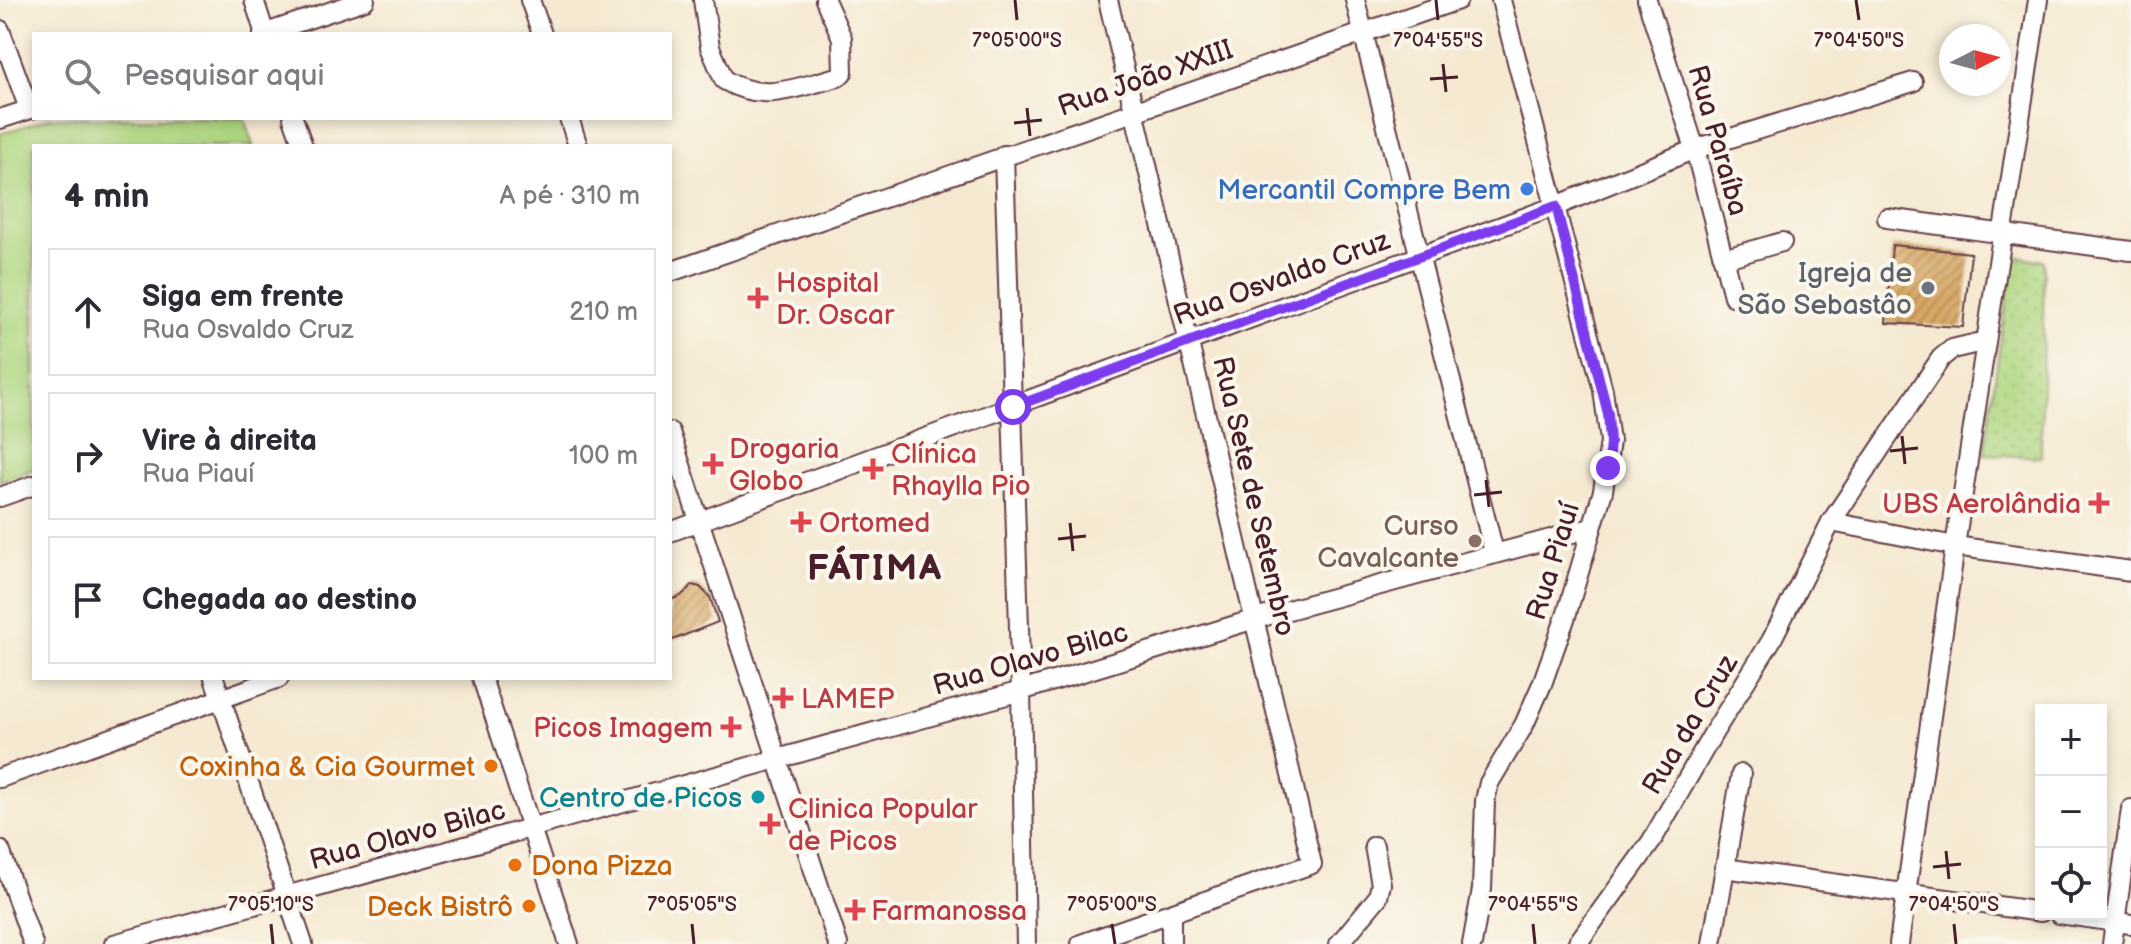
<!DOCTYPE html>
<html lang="pt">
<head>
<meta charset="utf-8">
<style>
	body { margin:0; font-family:"Balsamiq Sans",sans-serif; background:#f7f7f7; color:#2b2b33 }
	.controls { position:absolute; right:24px; bottom:24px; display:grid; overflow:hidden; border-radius:0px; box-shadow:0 4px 12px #0003 }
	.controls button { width:72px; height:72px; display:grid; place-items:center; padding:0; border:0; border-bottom:2px solid #e1e1e2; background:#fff; color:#2b2b33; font:40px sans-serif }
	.compass { position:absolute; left:1939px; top:24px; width:72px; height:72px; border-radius:50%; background:#fff; box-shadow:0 4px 12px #0003; rotate:84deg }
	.stop { position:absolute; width:24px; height:24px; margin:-18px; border:6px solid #7c3aed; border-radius:50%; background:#fff }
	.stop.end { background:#7c3aed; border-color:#fff; box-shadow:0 2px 8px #0008 }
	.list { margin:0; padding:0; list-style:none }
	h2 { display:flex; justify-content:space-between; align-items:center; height:104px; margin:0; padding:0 32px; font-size:34px }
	h2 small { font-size:26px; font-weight:400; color:#7c7c81 }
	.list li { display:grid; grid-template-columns:52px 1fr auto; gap:24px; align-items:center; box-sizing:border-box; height:128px; margin:0 16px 16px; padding:0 16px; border:2px solid #e1e1e2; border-radius:0px }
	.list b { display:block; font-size:30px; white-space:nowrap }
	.list p { margin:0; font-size:26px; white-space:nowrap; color:#7c7c81 }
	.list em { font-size:26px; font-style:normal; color:#7c7c81 }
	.icon { flex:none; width:44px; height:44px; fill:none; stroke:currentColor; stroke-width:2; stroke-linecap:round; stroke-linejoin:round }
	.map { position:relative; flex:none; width:2131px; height:944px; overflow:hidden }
	.search { position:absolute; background:#fff; box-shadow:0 4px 12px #0003; left:32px; top:32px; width:640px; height:88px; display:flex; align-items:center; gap:20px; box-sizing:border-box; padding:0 28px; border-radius:0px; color:#7c7c81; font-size:30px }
	.panel { position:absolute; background:#fff; box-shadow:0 4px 12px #0003; left:32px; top:144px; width:640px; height:536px; border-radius:0px }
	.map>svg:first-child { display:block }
</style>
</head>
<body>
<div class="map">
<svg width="2131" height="944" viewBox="0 0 2131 944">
	<defs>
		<pattern id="grass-dots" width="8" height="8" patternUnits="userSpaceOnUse" patternTransform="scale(2)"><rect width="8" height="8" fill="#aed680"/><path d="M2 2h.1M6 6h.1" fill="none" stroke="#97b76f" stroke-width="1.8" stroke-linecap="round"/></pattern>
		<pattern id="building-hatch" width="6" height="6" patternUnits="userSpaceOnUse" patternTransform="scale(2)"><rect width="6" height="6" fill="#d8a865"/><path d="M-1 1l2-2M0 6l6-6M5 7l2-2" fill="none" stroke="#b18853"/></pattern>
	</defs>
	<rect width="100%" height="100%" fill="#fbf7ec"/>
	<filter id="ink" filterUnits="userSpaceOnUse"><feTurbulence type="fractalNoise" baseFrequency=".0125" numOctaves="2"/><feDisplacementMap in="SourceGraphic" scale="16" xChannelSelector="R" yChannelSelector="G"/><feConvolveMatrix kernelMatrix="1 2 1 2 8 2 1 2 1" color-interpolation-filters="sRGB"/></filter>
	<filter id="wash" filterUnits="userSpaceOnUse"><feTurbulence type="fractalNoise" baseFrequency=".006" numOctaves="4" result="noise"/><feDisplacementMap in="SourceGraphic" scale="32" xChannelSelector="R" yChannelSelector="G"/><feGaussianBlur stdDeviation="1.8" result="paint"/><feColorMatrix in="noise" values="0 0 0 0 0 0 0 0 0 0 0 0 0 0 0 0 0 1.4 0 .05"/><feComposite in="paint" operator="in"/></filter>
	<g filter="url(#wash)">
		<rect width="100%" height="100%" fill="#f5e9d2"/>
		<path fill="url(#grass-dots)" stroke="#7c7a56" stroke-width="2" d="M2013,255L2044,261L2041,457L1984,454Z"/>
		<path fill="#aed680" stroke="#7c7a56" stroke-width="2" d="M49,118H244L253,146H34V469L0,481V134Z"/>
		<g id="blocks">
			<g fill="url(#building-hatch)">
				<path d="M1892,245L1971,253L1963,327L1886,323Z"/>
				<path d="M692,585L700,587L710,597L718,622L670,641V600L681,596Z"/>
			</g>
		</g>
	</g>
	<g filter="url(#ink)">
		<use href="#blocks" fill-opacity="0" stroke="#643d44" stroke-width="2"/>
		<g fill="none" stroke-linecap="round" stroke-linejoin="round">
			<g stroke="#643d44" stroke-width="22">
				<g id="minor">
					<path d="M254,0L265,34"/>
					<path d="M530,0L542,34"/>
					<path d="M703,0L710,47L724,80C764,104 797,87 838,77L843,72L842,38L825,0"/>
					<path d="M1355,0L1494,552"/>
					<path d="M1647,0L1695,149L1733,296"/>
					<path d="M0,30L29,109"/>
					<path d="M263,34L365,0"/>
					<path d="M293,118L303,146"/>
					<path d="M569,118L578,146"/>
					<path d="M0,119L34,108"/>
					<path d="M1004,155L1021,691L1026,944"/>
					<path d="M1887,218L2131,251"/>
					<path d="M1723,259L1782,242"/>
					<path d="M670,272L1458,0"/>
					<path d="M670,432L838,944"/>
					<path d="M0,497L34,485"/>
					<path d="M1831,522L1955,546L2131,571"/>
					<path d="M670,532L1556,206L1695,149L1913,82"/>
					<path d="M214,678L303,944"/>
					<path d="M482,678L569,944"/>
					<path d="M0,778L279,678"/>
					<path d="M0,850L33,944"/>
					<path d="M1724,868L2041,912"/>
					<path d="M2059,914L2131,924"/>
					<path d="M1171,915V944"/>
					<path d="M114,944L1021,691L1255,619L1591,528"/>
					<path d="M1081,944L1312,864L1108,0"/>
					<path d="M1339,944L1378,897L1381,884L1374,846"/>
					<path d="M1472,944L1482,889L1485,801L1489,783L1524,725L1542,684L1566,616L1603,491L1610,441L1603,390L1501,0"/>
					<path d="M1577,944L1651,842L1714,732L1771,641L1831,522L1941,358L1952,349L1986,341"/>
					<path d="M1712,944L1741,774"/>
					<path d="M1899,944L1955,546L2038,0"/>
					<path d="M2112,944L2131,809"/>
				</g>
			</g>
			<use href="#minor" stroke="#fff" stroke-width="18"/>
		</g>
	</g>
	<g fill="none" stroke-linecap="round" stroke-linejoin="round" filter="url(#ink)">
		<path stroke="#7c3aed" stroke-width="10" d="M1013,407L1556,206L1608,414L1610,441L1608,468"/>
	</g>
	<path fill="none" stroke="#4a1f2b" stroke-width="3" d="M1015,0L1017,20M1436,0L1438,20M1856,0L1859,20M1443,64L1446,92M1430,79L1458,77M1027,108L1030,136M1014,123L1042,120M1902,436L1905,464M1890,451L1918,448M1486,480L1489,507M1474,495L1502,492M1070,523L1073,551M1058,539L1086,536M1946,851L1949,879M1933,867L1961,864M271,924L273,944M692,924L694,944M1112,924L1115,944M1533,924L1535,944M1954,924L1956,944"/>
	<circle fill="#3f7fe0" stroke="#fbf7ec" stroke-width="3" cx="1527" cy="189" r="8"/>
	<circle fill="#6b7280" stroke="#fbf7ec" stroke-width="3" cx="1928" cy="288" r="8"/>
	<g fill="#e0444e" stroke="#fbf7ec" stroke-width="3">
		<path d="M754 286h8v8h8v8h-8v8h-8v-8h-8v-8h8z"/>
		<path d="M709 452h8v8h8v8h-8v8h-8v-8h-8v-8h8z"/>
		<path d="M869 457h8v8h8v8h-8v8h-8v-8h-8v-8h8z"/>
		<path d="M2095 491h8v8h8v8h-8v8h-8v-8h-8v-8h8z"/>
		<path d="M797 510h8v8h8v8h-8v8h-8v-8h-8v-8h8z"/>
		<path d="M779 686h8v8h8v8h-8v8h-8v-8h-8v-8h8z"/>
		<path d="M727 715h8v8h8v8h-8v8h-8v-8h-8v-8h8z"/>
		<path d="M766 812h8v8h8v8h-8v8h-8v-8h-8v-8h8z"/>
		<path d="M851 898h8v8h8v8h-8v8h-8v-8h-8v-8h8z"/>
	</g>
	<circle fill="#8d6e63" stroke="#fbf7ec" stroke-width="3" cx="1475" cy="541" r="8"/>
	<g fill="#e8710a" stroke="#fbf7ec" stroke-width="3">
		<circle cx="491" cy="766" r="8"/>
		<circle cx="515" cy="865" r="8"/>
		<circle cx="529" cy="906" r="8"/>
	</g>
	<circle fill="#0f9aa8" stroke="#fbf7ec" stroke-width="3" cx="758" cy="797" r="8"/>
	<g text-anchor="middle" stroke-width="8" stroke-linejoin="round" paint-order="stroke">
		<g font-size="28" fill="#4a1f2b" stroke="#fbf7ec">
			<text transform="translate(1145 77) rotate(-19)" y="10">Rua João XXIII</text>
			<text transform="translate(1719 140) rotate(74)" y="10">Rua Paraíba</text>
			<text transform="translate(1281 277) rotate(-20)" y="10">Rua Osvaldo Cruz</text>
			<text transform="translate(1255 496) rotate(77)" y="10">Rua Sete de Setembro</text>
			<text transform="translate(1552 561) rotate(-73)" y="10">Rua Piauí</text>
			<text transform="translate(1030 658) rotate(-16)" y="10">Rua Olavo Bilac</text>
			<text transform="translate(1689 724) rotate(-59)" y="10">Rua da Cruz</text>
			<text transform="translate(407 834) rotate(-15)" y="10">Rua Olavo Bilac</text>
		</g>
		<g font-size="28" fill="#366cbe" stroke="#fbf7ec" text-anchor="end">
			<text x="1511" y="199">Mercantil Compre Bem</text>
		</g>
		<g font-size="28" fill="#5b616d" stroke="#fbf7ec" text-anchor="end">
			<text x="1912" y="282">Igreja de<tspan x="1912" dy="32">São Sebastâo</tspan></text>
		</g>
		<g font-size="28" fill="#be3a42" stroke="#fbf7ec" text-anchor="start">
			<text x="776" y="292">Hospital<tspan x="776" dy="32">Dr. Oscar</tspan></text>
			<text x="729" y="458">Drogaria<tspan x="729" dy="32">Globo</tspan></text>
			<text x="891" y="463">Clínica<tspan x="891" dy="32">Rhaylla Pio</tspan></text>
			<text x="2081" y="513" text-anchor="end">UBS Aerolândia</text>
			<text x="819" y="532">Ortomed</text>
			<text x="801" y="708">LAMEP</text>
			<text x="713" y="737" text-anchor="end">Picos Imagem</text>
			<text x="788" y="818">Clinica Popular<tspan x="788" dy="32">de Picos</tspan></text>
			<text x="871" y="920">Farmanossa</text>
		</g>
		<g font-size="28" fill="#785e54" stroke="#fbf7ec" text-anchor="end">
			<text x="1459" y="535">Curso<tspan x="1459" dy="32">Cavalcante</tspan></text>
		</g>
		<g font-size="28" fill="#c56008" stroke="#fbf7ec" text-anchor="end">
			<text x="475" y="776">Coxinha &amp; Cia Gourmet</text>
			<text x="531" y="875" text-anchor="start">Dona Pizza</text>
			<text x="513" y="916">Deck Bistrô</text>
		</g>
		<g font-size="28" fill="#0d838f" stroke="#fbf7ec" text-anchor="end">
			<text x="742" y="807">Centro de Picos</text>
		</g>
		<g font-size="36" font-weight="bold" letter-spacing="2" fill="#4a1f2b" stroke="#fbf7ec">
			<text x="875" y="580">FÁTIMA</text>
		</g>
	</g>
	<g font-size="20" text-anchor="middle" fill="#4a1f2b" stroke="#fbf7ec" stroke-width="8" stroke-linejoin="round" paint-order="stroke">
		<text x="1017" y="47">7°05'00"S</text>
		<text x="1438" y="47">7°04'55"S</text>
		<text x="1859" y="47">7°04'50"S</text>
		<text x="271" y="911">7°05'10"S</text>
		<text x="692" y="911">7°05'05"S</text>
		<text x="1112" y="911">7°05'00"S</text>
		<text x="1533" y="911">7°04'55"S</text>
		<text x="1954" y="911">7°04'50"S</text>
	</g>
</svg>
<div class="controls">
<button>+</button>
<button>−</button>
<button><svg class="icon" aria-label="locate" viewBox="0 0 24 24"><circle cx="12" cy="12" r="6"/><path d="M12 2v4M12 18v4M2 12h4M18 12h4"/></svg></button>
</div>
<svg class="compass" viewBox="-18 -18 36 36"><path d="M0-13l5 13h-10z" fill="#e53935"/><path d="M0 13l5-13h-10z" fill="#7c7c81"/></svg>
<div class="stop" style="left:1013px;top:407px"></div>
<div class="stop end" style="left:1608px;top:468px"></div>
<div class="search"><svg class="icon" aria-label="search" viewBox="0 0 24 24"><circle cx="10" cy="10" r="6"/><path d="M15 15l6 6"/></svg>Pesquisar aqui</div>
<section class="panel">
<h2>4 min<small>A pé · 310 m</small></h2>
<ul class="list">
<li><svg class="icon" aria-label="ahead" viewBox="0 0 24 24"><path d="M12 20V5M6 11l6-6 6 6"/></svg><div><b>Siga em frente</b><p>Rua Osvaldo Cruz</p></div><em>210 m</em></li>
<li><svg class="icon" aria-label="right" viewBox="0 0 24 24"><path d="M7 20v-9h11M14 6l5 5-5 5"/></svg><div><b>Vire à direita</b><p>Rua Piauí</p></div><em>100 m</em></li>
<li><svg class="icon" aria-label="arrive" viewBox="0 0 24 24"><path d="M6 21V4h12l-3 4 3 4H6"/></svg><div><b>Chegada ao destino</b></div></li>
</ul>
</section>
</div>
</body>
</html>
